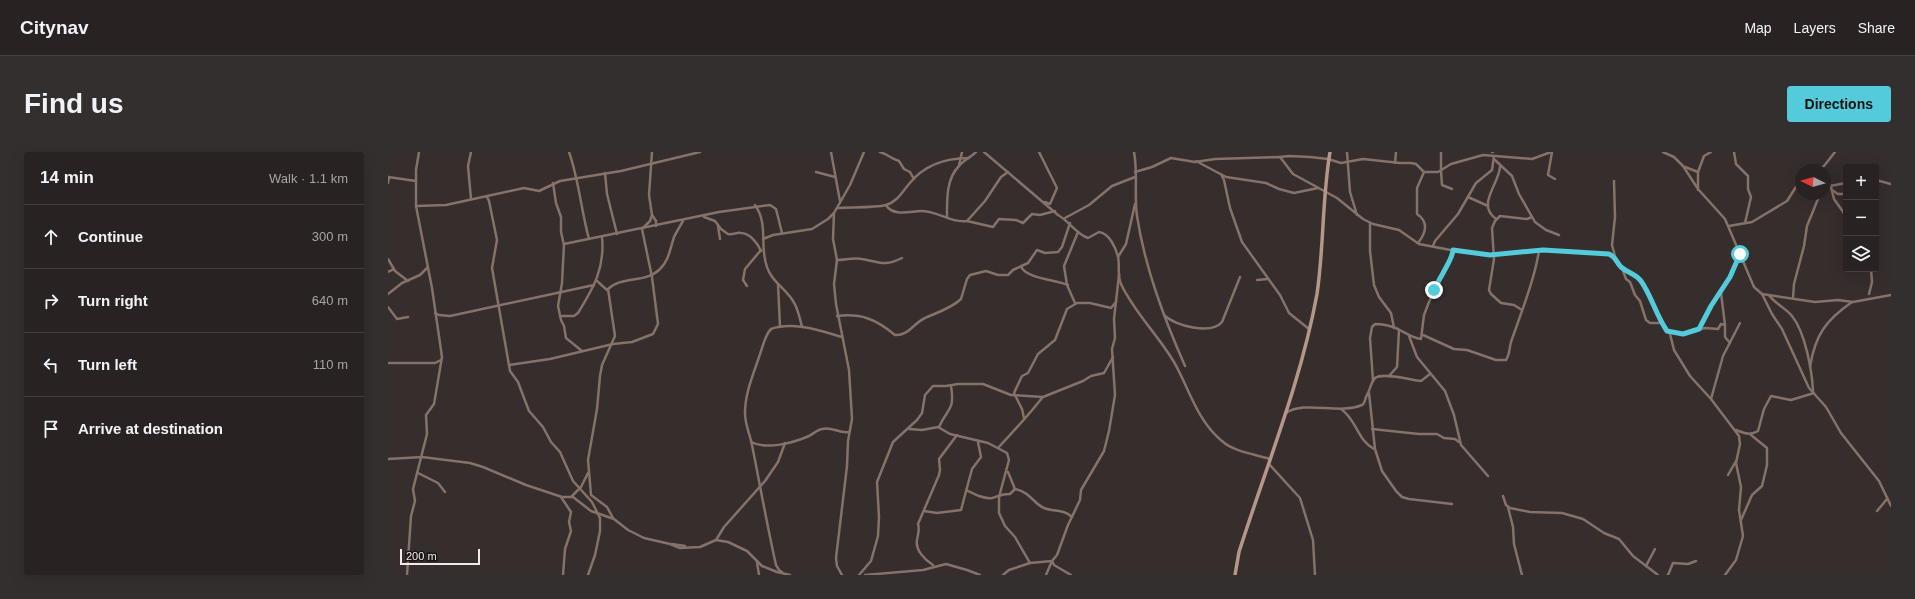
<!DOCTYPE html>
<html lang="en">
<head>
<meta charset="utf-8">
<style>
	body { margin:0; font-family:Arial,sans-serif; background:#342f2f; color:#f1f3f6 }
	.controls { position:absolute; right:12px; top:12px; display:grid; overflow:hidden; border-radius:4px; box-shadow:0 4px 16px #0002 }
	.controls button { width:36px; height:36px; display:grid; place-items:center; padding:0; border:0; border-bottom:1px solid #443f40; background:#282222; color:#f1f3f6; font:20px sans-serif }
	.compass { position:absolute; left:1407px; top:12px; width:36px; height:36px; border-radius:50%; background:#282222; box-shadow:0 4px 16px #0002; rotate:275deg }
	.scale { position:absolute; left:12px; bottom:10px; width:80px; box-sizing:border-box; padding-left:4px; border:2px solid #f1eaeb; border-top:0; font-size:11px; line-height:14px; white-space:nowrap; color:#f1eaeb; -webkit-text-stroke:3px #1b1616; paint-order:stroke }
	.stop { position:absolute; width:12px; height:12px; margin:-9px; border:3px solid #53cbda; border-radius:50%; background:#fff }
	.stop.end { background:#53cbda; border-color:#fff; box-shadow:0 1px 4px #0008 }
	.list { margin:0; padding:0; list-style:none }
	h2 { display:flex; justify-content:space-between; align-items:center; height:52px; margin:0; padding:0 16px; font-size:17px }
	h2 small { font-size:13px; font-weight:400; color:#a5a4a5 }
	.list li { display:grid; grid-template-columns:26px 1fr auto; gap:12px; align-items:center; box-sizing:border-box; height:64px; padding:0 16px; border-top:1px solid #443f40 }
	.list b { display:block; font-size:15px; white-space:nowrap }
	.list em { font-size:13px; font-style:normal; color:#a5a4a5 }
	.icon { flex:none; width:22px; height:22px; fill:none; stroke:currentColor; stroke-width:2; stroke-linecap:round; stroke-linejoin:round }
	.map { position:relative; flex:none; width:1503px; height:423px; overflow:hidden; border-radius:4px }
	header { display:flex; align-items:center; gap:24px; box-sizing:border-box; height:56px; padding:0 20px; background:#282222; border-bottom:1px solid #443f40 }
	header strong { font-size:19px }
	nav { display:flex; gap:22px; margin-inline-start:auto; font-size:14px }
	.intro { display:flex; align-items:center; justify-content:space-between; box-sizing:border-box; height:96px; padding:0 24px }
	h1 { margin:0; font-size:28px }
	.button { padding:10px 18px; border-radius:4px; background:#53cbda; color:#111; font-size:14px; font-weight:700 }
	main { display:flex; gap:24px; padding:0 24px }
	aside { flex:1; background:#282222; border-radius:4px; box-shadow:0 4px 16px #0002 }
	.map>svg:first-child { display:block }
</style>
</head>
<body>
<header>
<strong>Citynav</strong>
<nav><a>Map</a><a>Layers</a><a>Share</a></nav>
</header>
<div class="intro"><h1>Find us</h1><a class="button">Directions</a></div>
<main>
<aside>
<h2>14 min<small>Walk · 1.1 km</small></h2>
<ul class="list">
<li><svg class="icon" aria-label="ahead" viewBox="0 0 24 24"><path d="M12 20V5M6 11l6-6 6 6"/></svg><div><b>Continue</b></div><em>300 m</em></li>
<li><svg class="icon" aria-label="right" viewBox="0 0 24 24"><path d="M7 20v-9h11M14 6l5 5-5 5"/></svg><div><b>Turn right</b></div><em>640 m</em></li>
<li><svg class="icon" aria-label="left" viewBox="0 0 24 24"><path d="M17 20v-9H6M10 6l-5 5 5 5"/></svg><div><b>Turn left</b></div><em>110 m</em></li>
<li><svg class="icon" aria-label="arrive" viewBox="0 0 24 24"><path d="M6 21V4h12l-3 4 3 4H6"/></svg><div><b>Arrive at destination</b></div></li>
</ul>
</aside>
<div class="map">
<svg width="1503" height="423" viewBox="0 0 1503 423">
	<rect width="100%" height="100%" fill="#362d2d"/>
	<g fill="none" stroke-linecap="round" stroke-linejoin="round">
		<g stroke="#857268" stroke-width="2.5">
			<path d="M181,0C191,28 193,58 201,87"/>
			<path d="M443,0L452,49"/>
			<path d="M492,0C499,2 504,7 511,9L516,17L522,20L526,27"/>
			<path d="M596,0L670,63C681,69 688,82 700,86L711,80C721,81 728,96 730,105C732,113 729,123 733,132C746,160 770,183 786,210C801,236 809,269 834,289C846,300 867,302 882,307"/>
			<path d="M651,0L669,36L662,52L657,50"/>
			<path d="M746,0C750,21 746,43 749,64C757,116 776,166 797,214"/>
			<path d="M959,0L962,40L969,63"/>
			<path d="M1104,0H1105"/>
			<path d="M1164,0L1160,23L1167,27"/>
			<path d="M1275,0L1286,5L1295,14L1310,37L1337,67L1366,135L1374,142L1384,162L1394,177L1421,236L1438,255L1453,281L1491,329L1503,354"/>
			<path d="M1346,0L1348,12L1360,24V37L1363,45L1357,71"/>
			<path d="M892,5L901,4L922,5L940,7L953,11L975,7L1012,11H1023L1028,12L1036,20H1050L1063,12L1095,3L1144,7L1163,0"/>
			<path d="M1107,8L1124,24L1131,42L1147,70L1158,78L1171,83"/>
			<path d="M808,9L838,25L878,31L891,37L906,41L930,36"/>
			<path d="M1007,11L1008,0"/>
			<path d="M571,13L574,0"/>
			<path d="M1297,15L1310,20"/>
			<path d="M1053,17V0"/>
			<path d="M1428,18L1436,14L1447,0"/>
			<path d="M1053,19L1054,33L1064,37"/>
			<path d="M428,20L447,25"/>
			<path d="M747,20L764,15L783,6L807,10L827,7L892,5L905,22L949,46L975,67L985,72L1011,78L1031,92L1073,100L1102,103L1155,98L1215,101L1227,105L1233,115L1250,125L1262,144L1271,167L1282,182L1286,198L1302,224L1323,247L1351,284L1352,292L1348,311L1353,335L1351,358L1355,384L1348,408L1337,423"/>
			<path d="M217,21L219,42L229,82"/>
			<path d="M833,22L836,28L842,56L854,90L892,143L901,161L921,177"/>
			<path d="M0,25L28,29"/>
			<path d="M1437,25L1443,35L1446,47L1458,64"/>
			<path d="M1488,28L1503,32"/>
			<path d="M1226,29L1227,65L1224,93L1227,104"/>
			<path d="M0,31L1,25"/>
			<path d="M165,31L168,51L173,65V80L176,93"/>
			<path d="M1442,34L1458,31"/>
			<path d="M1437,35H1443"/>
			<path d="M1310,38V20L1316,4L1323,0"/>
			<path d="M1444,38L1450,42H1458"/>
			<path d="M99,45L101,49L109,88L104,116L122,219L130,230L141,259L155,275L163,290L172,300L185,329L204,350L212,366V379L207,403L200,423"/>
			<path d="M1080,45L1100,54"/>
			<path d="M83,47L80,14L83,0"/>
			<path d="M367,53C381,73 371,94 379,115C383,129 398,137 405,149C410,156 412,167 414,175"/>
			<path d="M498,53C505,65 523,59 533,59C550,59 562,71 579,69L597,49L613,25L620,20"/>
			<path d="M28,54L58,53L136,36L151,39L172,29L233,19L312,0"/>
			<path d="M449,56C462,55 486,56 498,53C509,50 514,40 521,32C536,13 557,6 581,6"/>
			<path d="M446,61L445,87L449,108L446,132L448,152L461,218L464,267L460,289L459,314L448,406L449,414L454,423"/>
			<path d="M264,63L268,69V74"/>
			<path d="M316,65L327,69L333,77L340,82C345,83 349,80 353,81C362,81 370,92 373,99"/>
			<path d="M559,65C559,48 558,27 571,14C576,8 583,5 588,0"/>
			<path d="M677,66L701,53L724,34L747,25"/>
			<path d="M1108,67C1088,53 1111,32 1112,15"/>
			<path d="M579,69L605,75L611,67L628,68L635,71L644,62L652,63L667,59"/>
			<path d="M982,71V99L986,133L991,145L1003,161L1006,176"/>
			<path d="M330,74L332,87"/>
			<path d="M1341,74L1364,70L1399,49L1413,27"/>
			<path d="M375,87L385,83L424,77L440,67L446,61L462,33L476,0"/>
			<path d="M1030,91C1038,81 1041,70 1029,62V36L1036,20"/>
			<path d="M1045,94L1047,89L1070,62L1088,31L1104,18L1106,4"/>
			<path d="M730,105L738,92L747,52"/>
			<path d="M0,107L7,119L20,129"/>
			<path d="M449,108C457,108 466,105 474,107C492,110 496,115 514,106"/>
			<path d="M633,114C636,126 668,128 680,133"/>
			<path d="M1234,116L1238,127L1242,130L1247,143L1252,149L1258,168L1262,171H1274"/>
			<path d="M0,120L6,117"/>
			<path d="M869,128L880,127"/>
			<path d="M209,129L219,138"/>
			<path d="M390,132L392,175"/>
			<path d="M359,134L355,128L357,117L373,98"/>
			<path d="M1333,141L1337,173V185L1342,191"/>
			<path d="M0,142L14,131L32,123L39,116"/>
			<path d="M1374,142L1427,150L1450,148L1465,150L1503,143"/>
			<path d="M1481,142L1484,130L1483,117"/>
			<path d="M1381,143C1387,152 1398,156 1404,164C1417,180 1424,218 1425,239"/>
			<path d="M1405,146L1406,132L1416,94L1419,74L1432,42"/>
			<path d="M687,151L679,133L676,114L690,80"/>
			<path d="M0,155L9,167L20,165"/>
			<path d="M1134,158L1126,153L1113,151L1103,142L1101,138L1106,107L1104,76L1107,69L1112,64L1139,67L1144,65"/>
			<path d="M47,161L51,163L62,164L206,133"/>
			<path d="M776,163C787,174 823,183 834,170L852,125"/>
			<path d="M172,164H186L190,161C206,135 217,116 214,85"/>
			<path d="M449,164C474,161 489,168 507,183C520,184 526,171 537,166C548,161 564,156 573,147L579,127L582,123L598,119L610,123H620L625,118L640,111L649,98L657,101L670,100L674,95L682,71"/>
			<path d="M1311,177L1323,154L1343,125L1352,102"/>
			<path d="M1280,179L1295,182L1317,176L1330,177L1333,172L1337,173"/>
			<path d="M1035,183L1066,197L1079,198L1108,208H1118C1122,202 1121,197 1123,190C1133,161 1146,129 1151,99"/>
			<path d="M1021,184L1029,205L1057,239L1066,263L1073,293L1100,324"/>
			<path d="M194,199L178,186L176,174L173,168L170,154L174,131L176,92L331,60L382,53L388,57L394,81"/>
			<path d="M0,211H47L53,208"/>
			<path d="M121,213L162,207L225,192L244,190L265,182L270,172L264,125L254,77L262,69L264,63L261,43L264,0"/>
			<path d="M1422,215C1427,183 1438,168 1464,150"/>
			<path d="M1001,224L1009,215L1011,178"/>
			<path d="M985,229L982,186L984,175L987,172C994,172 1003,174 1010,177C1018,181 1024,186 1033,187L1036,163L1041,150L1055,119L1064,106L1065,98"/>
			<path d="M981,241L987,297L994,319L1008,339L1014,345L1021,347L1064,352"/>
			<path d="M1323,247L1335,204L1352,171"/>
			<path d="M953,257C969,268 969,288 986,297"/>
			<path d="M898,261C917,248 951,263 974,253C977,252 977,246 979,243C982,238 983,230 987,226C995,220 1023,228 1033,229L1042,222"/>
			<path d="M636,266L634,257L626,241L634,224L640,221L650,202L667,188L679,157L689,151H702L723,156L728,150"/>
			<path d="M551,275C560,255 567,259 563,234"/>
			<path d="M521,277L534,278L550,275L562,282L600,291L619,301L621,308L611,345V361L617,374L627,385L642,411"/>
			<path d="M984,277L1031,282H1049L1056,286L1067,287L1071,290"/>
			<path d="M1348,278C1356,281 1362,284 1370,279L1376,257L1383,244L1403,248L1426,241"/>
			<path d="M363,290C379,298 405,291 421,284C425,282 429,278 434,277C444,274 451,282 461,280"/>
			<path d="M610,296C625,280 640,264 654,246"/>
			<path d="M0,307L34,305L82,311L95,315L138,333L174,345H185L203,359L226,367L240,378L256,386L282,392L292,396L312,395L328,388L340,390L359,399L374,414L389,420L402,423"/>
			<path d="M881,312L912,346L925,388L927,423"/>
			<path d="M620,320L627,337C642,340 645,351 656,356C666,360 676,357 684,365"/>
			<path d="M30,321L50,331L57,340"/>
			<path d="M1340,323L1348,309"/>
			<path d="M578,338C586,342 595,347 604,346C611,344 613,342 622,342L627,337"/>
			<path d="M1115,344L1118,353L1122,356L1142,360L1174,361L1195,367L1216,381L1231,387L1245,404L1270,423"/>
			<path d="M173,345L183,360L181,370L183,379L177,397L175,423"/>
			<path d="M183,345L193,335L200,321"/>
			<path d="M1120,355L1125,375L1126,392L1134,423"/>
			<path d="M536,359L549,361L573,358L584,317L593,305L590,290"/>
			<path d="M1489,359L1499,347"/>
			<path d="M225,366L219,355L203,343L200,308L209,257L212,224L214,213L227,184L220,137C233,124 257,131 271,118C281,109 282,97 286,85C289,79 292,74 295,69"/>
			<path d="M1353,368L1364,343L1374,334L1379,313V296L1363,283"/>
			<path d="M328,388L336,375L377,329L390,310L397,291"/>
			<path d="M284,392L297,394"/>
			<path d="M369,410L371,423"/>
			<path d="M545,413C537,408 527,398 529,388C530,381 532,378 530,372L551,323L552,318L551,307L569,283"/>
			<path d="M1258,414L1267,397"/>
			<path d="M394,420L391,418L388,413C379,373 372,333 364,293C362,282 357,273 357,261C357,240 366,221 372,202C375,194 377,183 383,177C405,169 433,179 454,185"/>
			<path d="M19,423L23,364L27,349L25,337L39,282L38,263L46,252L54,205L44,136L28,54V18L31,0"/>
			<path d="M471,423L483,409L490,384L491,365L489,330L505,290L529,268L534,261L537,243L545,234H558L570,232H595L623,243L655,245L695,229L703,224L716,221L725,205"/>
			<path d="M477,423L535,418L558,412L579,418L592,423"/>
			<path d="M615,423L621,418L642,411L664,409L666,413L683,423"/>
			<path d="M658,423L664,409L669,403L680,373L692,348L693,338L716,299L721,279L727,243L724,197L727,186L726,167L731,123"/>
			<path d="M1280,423L1285,411L1300,412L1308,409"/>
		</g>
		<path stroke="#b69787" stroke-width="3.5" d="M847,423L851,400C878,315 913,230 929,142C936,95 934,47 942,0"/>
	</g>
	<g fill="none" stroke-linecap="round" stroke-linejoin="round">
		<path stroke="#53cbda" stroke-width="5" d="M1046,138C1051,126 1065,107 1065,98L1102,103L1155,98L1221,102C1228,105 1228,110 1233,115C1240,121 1248,122 1253,129C1264,145 1268,163 1279,179L1295,182L1311,177L1323,154L1342,125L1352,102"/>
	</g>
</svg>
<div class="controls">
<button>+</button>
<button>−</button>
<button><svg class="icon" aria-label="layers" viewBox="0 0 24 24"><path d="M12 4l9 5-9 5-9-5zM3 14l9 5 9-5"/></svg></button>
</div>
<svg class="compass" viewBox="-18 -18 36 36"><path d="M0-13l5 13h-10z" fill="#e53935"/><path d="M0 13l5-13h-10z" fill="#a5a4a5"/></svg>
<div class="scale">200 m</div>
<div class="stop" style="left:1352px;top:102px"></div>
<div class="stop end" style="left:1046px;top:138px"></div>
</div>
</main>
</body>
</html>
